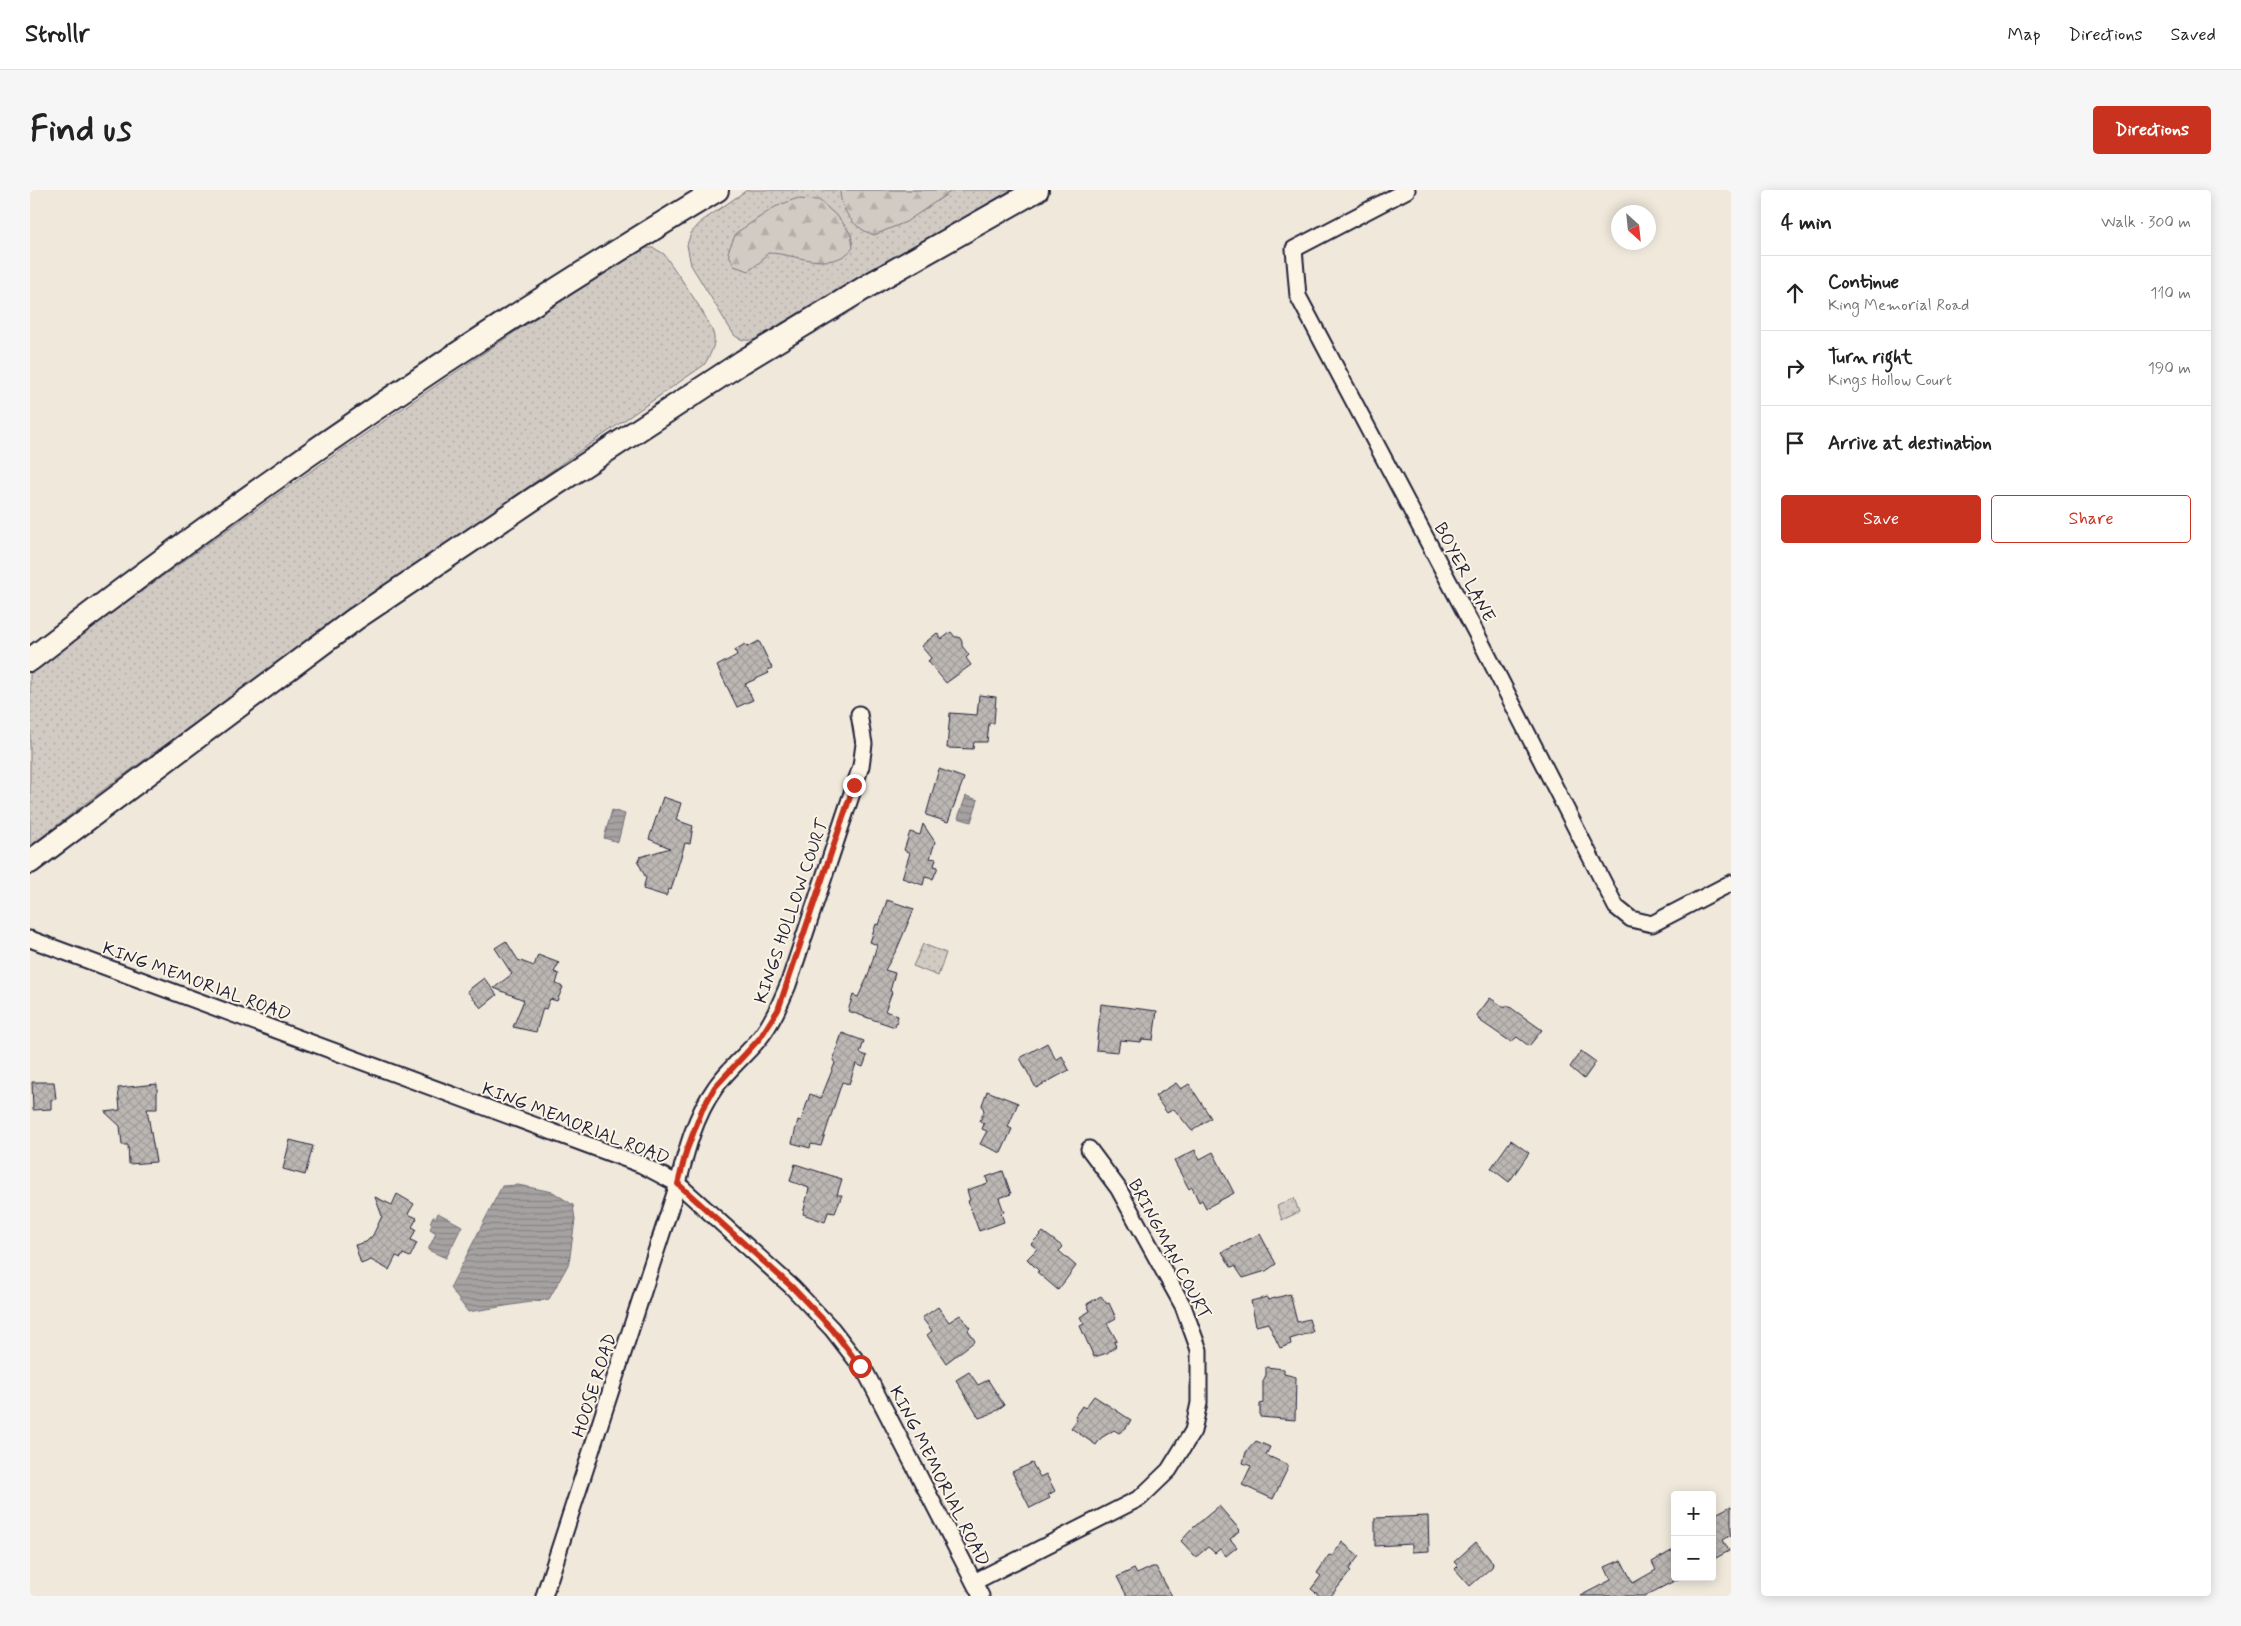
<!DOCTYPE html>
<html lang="en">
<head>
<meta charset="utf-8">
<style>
	body { margin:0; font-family:Mynerve,sans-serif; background:#f6f6f6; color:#222 }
	.controls { position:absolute; right:15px; bottom:15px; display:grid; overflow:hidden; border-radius:5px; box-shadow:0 2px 12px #0003 }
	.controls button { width:45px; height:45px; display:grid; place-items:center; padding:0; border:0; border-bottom:1px solid #e0e0e0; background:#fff; color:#222; font:25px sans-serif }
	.compass { position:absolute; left:1581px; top:15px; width:45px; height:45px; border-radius:50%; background:#fff; box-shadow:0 2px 12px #0003; rotate:153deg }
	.stop { position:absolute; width:15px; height:15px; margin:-11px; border:4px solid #c8321e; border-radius:50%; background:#fff }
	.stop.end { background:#c8321e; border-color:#fff; box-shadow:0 1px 5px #0008 }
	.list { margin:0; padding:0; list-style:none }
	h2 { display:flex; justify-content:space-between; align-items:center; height:65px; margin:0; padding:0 20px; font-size:21px }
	h2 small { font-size:16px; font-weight:400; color:#767676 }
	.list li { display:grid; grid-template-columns:32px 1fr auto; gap:15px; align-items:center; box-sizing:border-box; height:75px; padding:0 20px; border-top:1px solid #e0e0e0 }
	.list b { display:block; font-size:19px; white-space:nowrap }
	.list p { margin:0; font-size:16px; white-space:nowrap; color:#767676 }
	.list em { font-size:16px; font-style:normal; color:#767676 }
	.actions { display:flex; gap:10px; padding:15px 20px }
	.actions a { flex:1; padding:11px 0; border:1px solid #c8321e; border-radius:5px; text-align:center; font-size:18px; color:#c8321e }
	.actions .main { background:#c8321e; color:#fff }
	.icon { flex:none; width:28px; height:28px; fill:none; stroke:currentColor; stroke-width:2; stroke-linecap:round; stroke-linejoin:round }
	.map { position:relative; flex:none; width:1701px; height:1406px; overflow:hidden; border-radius:5px }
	header { display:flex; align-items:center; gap:30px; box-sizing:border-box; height:70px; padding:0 25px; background:#fff; border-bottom:1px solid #e0e0e0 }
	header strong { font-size:24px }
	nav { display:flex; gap:28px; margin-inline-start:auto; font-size:18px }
	.intro { display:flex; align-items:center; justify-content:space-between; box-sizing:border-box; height:120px; padding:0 30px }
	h1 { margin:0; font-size:35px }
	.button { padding:12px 22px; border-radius:5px; background:#c8321e; color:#fff; font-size:18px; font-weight:700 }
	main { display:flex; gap:30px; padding:0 30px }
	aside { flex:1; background:#fff; border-radius:5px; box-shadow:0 2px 12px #0003 }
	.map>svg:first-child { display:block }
</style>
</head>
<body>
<header>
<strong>Strollr</strong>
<nav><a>Map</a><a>Directions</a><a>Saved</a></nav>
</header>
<div class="intro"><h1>Find us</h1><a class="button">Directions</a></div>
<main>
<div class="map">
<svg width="1701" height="1406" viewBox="0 0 1701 1406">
	<defs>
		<pattern id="grass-dots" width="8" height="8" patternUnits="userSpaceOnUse" patternTransform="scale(1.25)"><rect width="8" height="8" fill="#d1cbc3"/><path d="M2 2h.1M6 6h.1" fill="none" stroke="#b3aea8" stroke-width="1.8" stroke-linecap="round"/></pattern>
		<pattern id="forest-firs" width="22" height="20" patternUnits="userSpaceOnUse" patternTransform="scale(1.25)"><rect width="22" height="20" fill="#d1cbc3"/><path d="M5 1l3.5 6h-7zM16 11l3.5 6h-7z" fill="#b3aea8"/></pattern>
		<pattern id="water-rules" width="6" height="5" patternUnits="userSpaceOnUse" patternTransform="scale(1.25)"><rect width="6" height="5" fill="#a6a2a2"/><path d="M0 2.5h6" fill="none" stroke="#878485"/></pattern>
		<pattern id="building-cross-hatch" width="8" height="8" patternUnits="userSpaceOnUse" patternTransform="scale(1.25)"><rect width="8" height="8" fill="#bcb7b3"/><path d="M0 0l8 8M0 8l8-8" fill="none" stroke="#a19d9b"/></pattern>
	</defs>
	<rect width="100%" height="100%" fill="#efe8db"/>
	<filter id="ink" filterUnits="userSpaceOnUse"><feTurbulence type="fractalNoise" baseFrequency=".02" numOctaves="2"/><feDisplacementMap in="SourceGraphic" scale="10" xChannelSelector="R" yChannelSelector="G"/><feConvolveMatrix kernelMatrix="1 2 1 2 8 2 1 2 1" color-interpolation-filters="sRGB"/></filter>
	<g filter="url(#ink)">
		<g fill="url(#grass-dots)" stroke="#7a767f">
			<path d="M717,0H981L730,148C720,151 712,152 704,145L661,75L657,55L661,43L672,31Z"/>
			<path d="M616,58H624L634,64C644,79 683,133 684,147C685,157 679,167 674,175L292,440L61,609L0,656V483C131,386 263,292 398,201C470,152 542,102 616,58Z"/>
			<path d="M893,754L916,763L908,786L883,776Z"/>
			<path d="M1264,1008L1269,1022L1252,1030L1247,1016Z"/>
		</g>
		<g fill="url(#forest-firs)" stroke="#7a767f">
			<path d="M810,0H923L876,32L844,45C825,39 810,21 810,0Z"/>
			<path d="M765,9L789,10L809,28L821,44L823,58C801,84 765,63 738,63L730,72L719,81L704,76L698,62L706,43L745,17Z"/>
		</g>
		<g fill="url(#water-rules)" stroke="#716f79">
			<path d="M936,606L948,610L941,632L928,628Z"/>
			<path d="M582,620L595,624L588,652L574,648Z"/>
			<path d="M488,995L523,1002L543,1015L545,1030L539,1073L519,1109L438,1122L420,1098L472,996Z"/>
			<path d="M408,1023L432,1036L416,1068L398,1060L406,1043L400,1039L402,1035L400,1033L403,1026L406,1028Z"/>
		</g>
		<g fill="url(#building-cross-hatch)" stroke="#22223b">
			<path d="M921,442L925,447H929L932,451V456L939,465L936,468L941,475L916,493L898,471L901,468L891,456L907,443L912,449Z"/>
			<path d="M729,451L742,478L737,480L739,483L715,494L723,510L707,517L687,476L707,465L705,460L715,454L718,457Z"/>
			<path d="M949,505L966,507L964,533H959L957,552H944L943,559L917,558L920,523L947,525Z"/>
			<path d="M909,579L934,588L918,632L896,625Z"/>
			<path d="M633,607L651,613L646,630L663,636L660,654L655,653L641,700L639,699L636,706L613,699L616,688L608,672L610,667L640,658L619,649Z"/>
			<path d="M893,634L905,652L900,668L906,669L904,676L908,677L903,689L895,687L893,695L872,688L880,663L874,660L880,642L890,645Z"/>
			<path d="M857,710L884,719L867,759L855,780L865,783L860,801L862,802L855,821L868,826L865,837L818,821L823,805L828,807L838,786L847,755L840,752L846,734L849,735Z"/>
			<path d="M476,751L488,770L504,776L508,765L529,773L524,782L529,784L526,794L533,797L527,811L520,809L516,819L513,818L506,842L483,837L494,810L464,798L482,784L465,758Z"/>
			<path d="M454,788L467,805L451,818L437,801Z"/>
			<path d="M1460,808L1475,818L1477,815L1512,840L1499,856L1487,847L1481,852L1449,830L1447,825Z"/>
			<path d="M1071,814L1127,821L1123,850L1112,849L1111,852L1090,850L1088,862L1066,860Z"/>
			<path d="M812,843L834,851L830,863L837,866L833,877L826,874L819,894L812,892L791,956L781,954L780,958L762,953L768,930L771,931L780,904L791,908L805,873L803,870Z"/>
			<path d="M1017,853L1026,870L1032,866L1039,880L1006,898L990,868Z"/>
			<path d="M1551,861L1566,872L1554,889L1540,877Z"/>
			<path d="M2,892H24L26,909L21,910V919L3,920Z"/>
			<path d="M1146,893L1151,899L1159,894L1181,928L1162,941L1144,919L1137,923L1125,906Z"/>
			<path d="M127,894V919H117L126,972L99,974L98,955H92L90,936L75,922L90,920L88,898Z"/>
			<path d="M957,901L988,913L978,937L982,939L971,963L950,954L957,941L952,939L954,934L950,931L954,921L952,915Z"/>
			<path d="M260,950L283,956L275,985L253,979Z"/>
			<path d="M1481,950L1499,963L1479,992L1461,978Z"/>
			<path d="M1165,960L1170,969L1183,962L1204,1003L1176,1018L1172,1010L1169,1012L1162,997L1159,999L1144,971Z"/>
			<path d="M765,974L812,989L807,1005H812L805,1023L798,1022L795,1032L773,1024L779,998L760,991Z"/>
			<path d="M973,981L981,1004L969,1008L974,1022L971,1023L974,1032L949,1041L938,1011L940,1010L937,1000L958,993L956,987Z"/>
			<path d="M367,1004L384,1014L378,1024L387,1028L382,1037L386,1039L381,1050L387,1053L380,1067L373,1064L371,1068L366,1066L359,1080L341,1070L331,1074L325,1055L336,1052L343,1045L352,1026L345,1007L362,1015Z"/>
			<path d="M1013,1042L1033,1057L1029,1061L1046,1076L1028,1100L1007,1082L1009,1081L997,1069L1007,1059L1001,1054Z"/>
			<path d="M1230,1044L1246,1074L1236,1081L1213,1088L1205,1076L1201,1077L1192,1062Z"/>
			<path d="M1260,1104L1267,1132L1279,1129L1283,1142L1260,1149L1261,1154L1250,1158L1238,1133L1226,1136L1221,1111L1237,1107L1238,1110Z"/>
			<path d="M1071,1106L1077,1114L1079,1113L1086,1128L1077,1133L1087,1151L1084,1152L1086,1156L1077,1163L1064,1167L1050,1136L1054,1134L1050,1127L1060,1121L1057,1114Z"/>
			<path d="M908,1117L919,1132L930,1125L940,1138L938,1140L945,1151L916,1173L897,1145L902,1141L892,1128Z"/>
			<path d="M1236,1177L1254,1179V1184L1266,1187L1265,1230L1230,1227V1214L1233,1213V1191L1236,1185Z"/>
			<path d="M939,1182L948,1195L958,1190L974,1215L963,1223L949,1228L926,1190Z"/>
			<path d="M1064,1206L1101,1230L1096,1238L1089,1243L1084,1240L1071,1248L1066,1255L1041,1238L1047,1230L1045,1226L1052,1216L1055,1218Z"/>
			<path d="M1226,1251L1240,1257L1236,1265L1258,1275V1278L1243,1309L1212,1295L1221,1276L1213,1273L1216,1262Z"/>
			<path d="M1002,1273L1010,1287L1016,1284L1025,1301L1018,1305L1020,1308L1000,1318L982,1282Z"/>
			<path d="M1189,1316L1210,1340L1200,1349L1207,1357L1196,1366L1190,1359L1185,1363L1178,1357L1166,1367L1151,1351L1164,1337Z"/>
			<path d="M1701,1316V1345L1693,1350L1699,1361L1682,1370V1326Z"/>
			<path d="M1398,1326L1399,1361L1382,1362V1354L1345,1356V1328Z"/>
			<path d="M1312,1352L1329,1366L1319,1379L1321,1381L1301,1406H1290L1281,1399L1291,1386L1287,1383L1299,1365L1302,1366Z"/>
			<path d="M1446,1352L1463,1373L1462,1377L1440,1396L1425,1379L1428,1376L1424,1372Z"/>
			<path d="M1645,1359V1387H1652L1615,1406H1550L1581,1390L1575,1377L1591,1370L1603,1393L1626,1380L1622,1372Z"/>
			<path d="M1122,1377H1126L1142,1406H1097L1087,1387L1104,1379L1107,1384Z"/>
		</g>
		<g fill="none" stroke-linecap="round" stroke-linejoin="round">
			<g stroke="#22223b" stroke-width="19">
				<g id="minor">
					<path d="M1377,0L1264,59L1268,106L1454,458L1586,717L1601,729L1622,734L1701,693"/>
					<path d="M0,749L612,975L648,994L762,1097L802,1139L836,1183L951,1406"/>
					<path d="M944,1392L1110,1308L1139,1280L1163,1241L1169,1213V1160L1153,1116L1088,998L1059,959"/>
					<path d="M514,1406L648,994C656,961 665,926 685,898C697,880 715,866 729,849C742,833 750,814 758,795L831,576L834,554L829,524"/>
				</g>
			</g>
			<g stroke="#22223b" stroke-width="26">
				<g id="highway">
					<path d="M0,470C219,300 449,143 687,0"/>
					<path d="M0,672L325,429L503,309L712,172L846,91L1007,0"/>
				</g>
			</g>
			<use href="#minor" stroke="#fcf5e5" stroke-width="15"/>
			<use href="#highway" stroke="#fcf5e5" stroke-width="22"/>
		</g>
	</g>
	<g fill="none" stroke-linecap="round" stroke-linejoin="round" filter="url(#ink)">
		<path stroke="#c8321e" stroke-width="6" d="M824,595L748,820L730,848L685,897L672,920L656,962L648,994L762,1097L802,1139L830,1176"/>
	</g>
	<g text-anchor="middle" stroke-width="4" stroke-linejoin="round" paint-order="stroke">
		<g font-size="18" fill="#22223b" stroke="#fcf5e5">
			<text transform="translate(1435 382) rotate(62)" y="6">BOYER LANE</text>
			<text transform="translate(761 721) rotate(-71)" y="6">KINGS HOLLOW COURT</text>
			<text transform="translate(167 791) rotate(20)" y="6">KING MEMORIAL ROAD</text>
			<text transform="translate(546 933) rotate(21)" y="6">KING MEMORIAL ROAD</text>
			<text transform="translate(1140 1059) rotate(62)" y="6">BRINGMAN COURT</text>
			<text transform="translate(564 1195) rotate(-72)" y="6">HOOSE ROAD</text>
			<text transform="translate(910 1286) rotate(63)" y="6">KING MEMORIAL ROAD</text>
		</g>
	</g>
</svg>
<div class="controls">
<button>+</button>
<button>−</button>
</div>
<svg class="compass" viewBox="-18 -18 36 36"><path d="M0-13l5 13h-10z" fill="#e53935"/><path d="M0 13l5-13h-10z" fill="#767676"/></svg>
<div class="stop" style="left:830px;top:1176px"></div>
<div class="stop end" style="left:824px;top:595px"></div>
</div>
<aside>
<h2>4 min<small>Walk · 300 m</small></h2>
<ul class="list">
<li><svg class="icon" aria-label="ahead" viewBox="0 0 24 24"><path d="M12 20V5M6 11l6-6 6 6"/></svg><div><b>Continue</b><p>King Memorial Road</p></div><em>110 m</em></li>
<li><svg class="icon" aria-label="right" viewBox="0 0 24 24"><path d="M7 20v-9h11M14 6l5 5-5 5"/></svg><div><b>Turn right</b><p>Kings Hollow Court</p></div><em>190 m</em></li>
<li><svg class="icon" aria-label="arrive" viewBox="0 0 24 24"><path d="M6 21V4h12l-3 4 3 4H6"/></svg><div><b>Arrive at destination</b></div></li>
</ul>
<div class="actions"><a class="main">Save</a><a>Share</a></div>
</aside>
</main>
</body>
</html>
